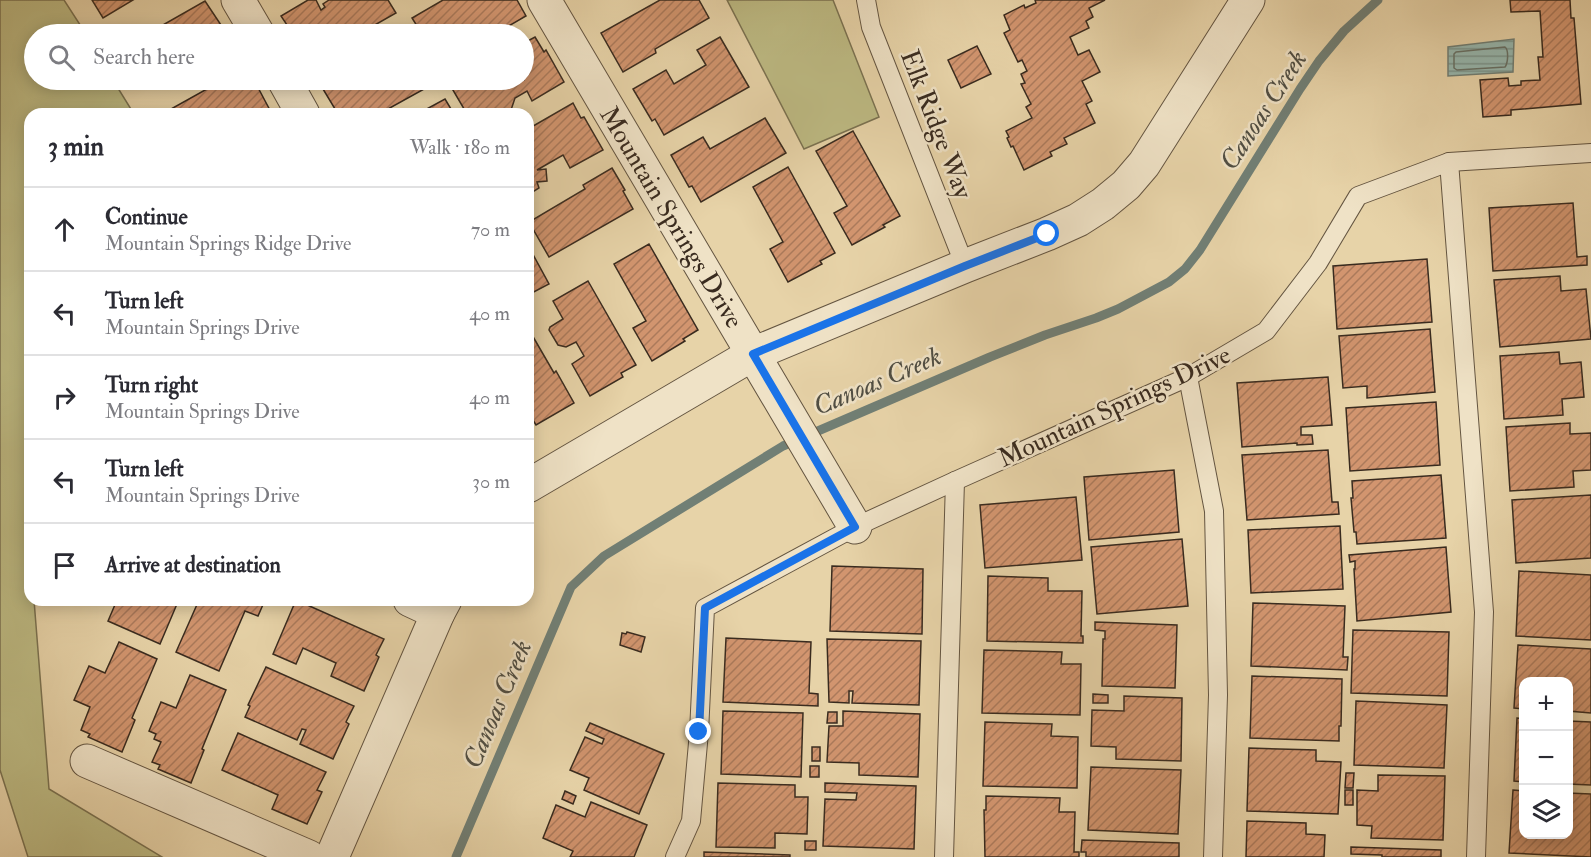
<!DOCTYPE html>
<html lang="en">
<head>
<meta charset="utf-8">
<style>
	body { margin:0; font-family:"IM FELL Double Pica",serif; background:#f7f7f7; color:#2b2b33 }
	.controls { position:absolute; right:18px; bottom:18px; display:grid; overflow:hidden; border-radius:12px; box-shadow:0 3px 15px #0003 }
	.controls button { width:54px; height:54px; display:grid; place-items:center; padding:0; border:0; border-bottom:2px solid #e1e1e2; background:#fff; color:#2b2b33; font:30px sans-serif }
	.stop { position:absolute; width:18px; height:18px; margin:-14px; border:4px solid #1a73e8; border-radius:50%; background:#fff }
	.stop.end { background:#1a73e8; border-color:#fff; box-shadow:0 2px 6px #0008 }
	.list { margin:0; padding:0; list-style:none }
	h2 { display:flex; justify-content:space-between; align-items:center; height:78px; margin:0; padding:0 24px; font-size:26px }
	h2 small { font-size:20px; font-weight:400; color:#7c7c81 }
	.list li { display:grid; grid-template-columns:39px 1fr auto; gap:18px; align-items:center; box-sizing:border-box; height:84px; padding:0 24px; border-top:2px solid #e1e1e2 }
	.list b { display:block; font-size:22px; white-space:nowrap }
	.list p { margin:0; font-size:20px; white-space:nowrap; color:#7c7c81 }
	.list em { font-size:20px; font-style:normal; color:#7c7c81 }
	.icon { flex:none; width:33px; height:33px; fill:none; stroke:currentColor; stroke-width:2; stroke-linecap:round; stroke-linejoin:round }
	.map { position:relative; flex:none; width:1591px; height:857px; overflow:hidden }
	.search { position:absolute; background:#fff; box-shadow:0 3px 15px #0003; left:24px; top:24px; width:510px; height:66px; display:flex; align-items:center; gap:15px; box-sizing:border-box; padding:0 21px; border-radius:33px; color:#7c7c81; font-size:22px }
	.panel { position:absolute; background:#fff; box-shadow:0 3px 15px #0003; left:24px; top:108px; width:510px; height:498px; border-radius:18px }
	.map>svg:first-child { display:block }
</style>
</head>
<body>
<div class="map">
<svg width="1591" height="857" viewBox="0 0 1591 857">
	<defs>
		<pattern id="water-rules" width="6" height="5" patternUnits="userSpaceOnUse" patternTransform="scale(1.5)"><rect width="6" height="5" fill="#97b7ae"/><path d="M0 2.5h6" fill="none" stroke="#7c958d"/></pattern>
		<pattern id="building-hatch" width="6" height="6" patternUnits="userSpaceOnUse" patternTransform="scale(1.5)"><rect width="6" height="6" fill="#d2956f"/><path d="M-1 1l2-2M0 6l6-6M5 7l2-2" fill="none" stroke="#ab7a5b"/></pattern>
	</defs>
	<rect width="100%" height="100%" fill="#e7d3a8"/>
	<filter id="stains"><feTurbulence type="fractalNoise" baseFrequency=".00333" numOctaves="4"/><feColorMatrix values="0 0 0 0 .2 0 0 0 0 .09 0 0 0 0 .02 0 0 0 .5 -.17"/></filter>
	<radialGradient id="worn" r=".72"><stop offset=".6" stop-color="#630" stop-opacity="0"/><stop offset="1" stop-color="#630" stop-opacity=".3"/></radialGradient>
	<g fill="#bdba83" stroke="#7b7251" stroke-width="1.5">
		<path d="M0,0H64L86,34H34V80H113L134,114H30V600H34L49,789L162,857H28L0,770Z"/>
		<path d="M727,0H833L879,117L804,149Z"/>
	</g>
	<path fill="url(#water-rules)" stroke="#717f75" stroke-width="1.5" d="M1514,39L1513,72L1448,76V47Z"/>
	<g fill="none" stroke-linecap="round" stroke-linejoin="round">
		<path stroke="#687166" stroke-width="1.5" d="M1505,47C1509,50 1508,63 1505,67L1457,70L1454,68V54L1456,52Z"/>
		<path stroke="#717f75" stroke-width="9" d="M456,857L571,587L604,556L783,446L990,357L1045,335L1096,318L1118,309L1169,282L1185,269L1200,250L1300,89L1319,61L1344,31L1378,0"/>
	</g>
	<g fill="url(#building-hatch)" stroke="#392b1f" stroke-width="1.5">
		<path d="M92,0H133L103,18Z"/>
		<path d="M308,0H316L321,10L325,7L323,4L329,0H388L396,13L359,34H293L281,16Z"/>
		<path d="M443,0H517L526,16L495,34L491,28L479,34H422L412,18Z"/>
		<path d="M660,0H699L709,18L655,49L656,53L623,72L601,33Z"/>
		<path d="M1035,0H1105L1089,8L1093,17L1086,21L1089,28L1070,37L1078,55L1089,50L1100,72L1082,81L1092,101L1086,104L1095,123L1064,138L1067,144L1050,152L1052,156L1024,170L1013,146L1011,147L1007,138L1009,137L1006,131L1032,118L1026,107L1031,104L1021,84L1025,83L1021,74L1027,71L1022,60L1018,62L1004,33L1010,30L1004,15L1024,5L1025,8L1036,3Z"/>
		<path d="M1510,0H1570L1571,18H1574L1581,104L1511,110V115L1483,117L1480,80L1508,78L1509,86L1521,85V81L1540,80L1538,57H1543L1540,11L1511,12Z"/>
		<path d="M205,1L227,34H147Z"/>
		<path d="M535,37L544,52L546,50L564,82L532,101L527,91L515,98L511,110L505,114H467L450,85L459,80H524V43Z"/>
		<path d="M720,37L749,87L664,135L655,119L652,121L633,89L666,70L674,84L706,65L697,50Z"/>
		<path d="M977,46L991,74L961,88L948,60Z"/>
		<path d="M223,80H249L251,84L255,82L272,114H162Z"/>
		<path d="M328,80H433L435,83L379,114H338L320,84Z"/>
		<path d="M445,99L454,114H422L421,112Z"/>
		<path d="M573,103L581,118L584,117L603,150L570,168L563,155L537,170L546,169L547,181L537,182L539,188L528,195V129Z"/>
		<path d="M765,118L786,153L701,202L692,186L689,187L671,155L703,137L710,149Z"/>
		<path d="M853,131L900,216L883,225L885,227L852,245L834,213L847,206L816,151Z"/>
		<path d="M788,167L835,253L820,261L822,264L788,282L770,249L783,242L753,187Z"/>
		<path d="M612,168L625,190L623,191L633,209L549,257L529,222L585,189L583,185Z"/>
		<path d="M1573,203L1577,257L1587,256V265L1493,271L1489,208Z"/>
		<path d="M649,244L698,330L683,339L685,341L652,361L633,328L646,321L614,264Z"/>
		<path d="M528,249H530L549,284L528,295Z"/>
		<path d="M1427,259L1432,322L1337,329L1333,266Z"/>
		<path d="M1560,276L1561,291L1586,289L1591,339L1500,347L1494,280Z"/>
		<path d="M588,281L636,365L621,373L623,377L590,396L572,364L584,356L576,342L566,347L558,345L549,330L550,327L563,319L553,301Z"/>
		<path d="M528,328L554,373L556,371L574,403L536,425L528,412Z"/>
		<path d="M1430,329L1435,392L1367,398V386L1343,388L1339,336Z"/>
		<path d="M1559,352L1560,364L1581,362L1584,397L1562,399L1563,415L1504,419L1500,356Z"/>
		<path d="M1328,377L1332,425L1301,427V435H1312L1313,444L1297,445V443L1242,447L1237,383Z"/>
		<path d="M1436,402L1440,465L1350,471L1346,408Z"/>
		<path d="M1570,423V434L1591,433V470L1573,471L1574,487L1510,491L1506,427Z"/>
		<path d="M1328,450L1332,502H1338L1339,514L1247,520L1242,455Z"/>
		<path d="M1174,470L1179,532L1089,540L1084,477Z"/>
		<path d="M1441,475L1446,538L1357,544L1356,532H1354L1351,498H1353L1352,481Z"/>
		<path d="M1591,495V558L1516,563L1512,500Z"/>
		<path d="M1076,497L1082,560L985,568L980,505Z"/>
		<path d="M1340,526L1343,589L1251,593L1248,530Z"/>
		<path d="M1182,539L1188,606L1097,614L1091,547Z"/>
		<path d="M1446,547L1451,612L1357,621L1354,569H1355V561L1350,562L1349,555Z"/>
		<path d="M832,566L923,569L922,634L830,631Z"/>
		<path d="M1519,571L1591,575V640L1516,636Z"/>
		<path d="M988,576L1048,578V591H1082L1081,636H1083V643L987,641Z"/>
		<path d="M117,600H171L170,601L177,604L160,644L108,621Z"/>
		<path d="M199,600H265L258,616L245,611L219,671L176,652Z"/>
		<path d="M296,600L384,639L376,655L379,657L364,691L331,676L336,663L303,648L296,664L273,654Z"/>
		<path d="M1253,603L1345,606L1343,657H1348L1347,670L1251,666Z"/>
		<path d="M1095,622L1177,625L1175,688L1102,686L1103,639H1105V631L1095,630Z"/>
		<path d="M1353,630L1449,632L1447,696L1351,693Z"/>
		<path d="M627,632L645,637L641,652L620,645L622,633L626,634Z"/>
		<path d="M726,638L811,642L809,693L818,694V706L723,702Z"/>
		<path d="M827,639L921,641L919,705L852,703L853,691H849V703L829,702Z"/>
		<path d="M119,642L157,659L132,718L135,720L122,752L88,737L90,734L81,730L90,707L74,700L89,666L105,673Z"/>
		<path d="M1518,645L1591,649V713L1568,711V682H1524V709L1514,708Z"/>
		<path d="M984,650L1062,652L1061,664H1081L1080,715L982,713Z"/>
		<path d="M266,667L354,706L346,722L349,724L333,759L300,744L306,730L302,729L297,740L245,717L250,706L248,705Z"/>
		<path d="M190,675L226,690L202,749L204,750L191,783L158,769L160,765L152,762L161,742L154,739L156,734L149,731L161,702L176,708Z"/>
		<path d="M1252,676L1342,679L1341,726H1339V741L1250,738Z"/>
		<path d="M1093,694L1108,695V703H1093Z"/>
		<path d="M1124,696L1182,698L1181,761L1116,759V747L1091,746L1092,710L1124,711Z"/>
		<path d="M1356,701L1447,705L1444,768L1354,765Z"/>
		<path d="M723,711L803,713L801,777L721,774Z"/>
		<path d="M843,711L920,714L918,777L859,775V763L827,762L829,726H843Z"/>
		<path d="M828,712H837V723H827Z"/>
		<path d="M1517,718L1524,719V782L1514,781Z"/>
		<path d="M1568,721L1591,722V785L1568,784Z"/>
		<path d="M985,722L1052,724L1051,736L1078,737L1077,788L983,786Z"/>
		<path d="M590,723L664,754L639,814L584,790L589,778L570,770L585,737L602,744L604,739L586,731Z"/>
		<path d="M238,733L326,772L317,790L322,792L307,824L272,809L278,795L222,770Z"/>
		<rect x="812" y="747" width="8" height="14"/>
		<path d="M1249,748L1316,750V761L1341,762L1338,814L1247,811Z"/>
		<rect x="810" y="766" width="9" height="11"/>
		<path d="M1091,767L1181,770L1178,834L1088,830Z"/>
		<path d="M1346,773H1354L1353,788H1345Z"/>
		<path d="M1378,775L1445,776L1443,840L1371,838L1372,826L1357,825V790L1378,791Z"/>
		<path d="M718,783L795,785V797H808L807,834L775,833V848L716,847Z"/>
		<path d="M825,783L916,786L914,849L823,846L825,799L856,800L857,793L825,792Z"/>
		<rect x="1345" y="790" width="8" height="15"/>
		<path d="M1513,790L1524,791V834H1568V793L1591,794V857L1509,853Z"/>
		<path d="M565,791L576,796L573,804L562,799Z"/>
		<path d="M986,796L1060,798L1059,812H1075L1074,852H1079V857H985L984,810H986Z"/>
		<path d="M591,802L647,825L634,857H570L573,851L543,838L556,805L585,817Z"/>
		<path d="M1247,821L1306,823V834L1325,835L1324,857H1246Z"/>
		<path d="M1082,840L1179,843V857H1086V852H1081Z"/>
		<rect x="805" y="841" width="11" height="9"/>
		<path d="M1351,847L1441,850V857H1382V855L1351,854Z"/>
		<path d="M704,852L790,855V857H704Z"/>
	</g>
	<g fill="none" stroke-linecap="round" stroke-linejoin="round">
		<g stroke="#645541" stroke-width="20">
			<g id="service">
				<path d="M866,0L871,27L965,266"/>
				<path d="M1449,162L1484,612L1476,857"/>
				<path d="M1188,377L1214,511L1218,695L1213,857"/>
				<path d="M675,857L691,821L699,732L705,608L855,527L955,481L1188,377L1266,331L1318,263L1358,196L1449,162L1591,153"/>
				<path d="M944,857L955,481"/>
			</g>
		</g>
		<g stroke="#645541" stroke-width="35">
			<g id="minor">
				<path d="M238,0L258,34"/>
				<path d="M544,0L855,527"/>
				<path d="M284,80L303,114"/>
				<path d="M528,486L753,354L965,266L1047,234L1078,220L1103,204L1126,185L1144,164L1248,0"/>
				<path d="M410,600L438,613"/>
				<path d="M87,761L309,857"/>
				<path d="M332,857L438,613L445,600"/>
			</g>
		</g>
		<use href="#service" stroke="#efe2c6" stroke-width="18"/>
		<use href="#minor" stroke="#efe2c6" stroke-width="33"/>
	</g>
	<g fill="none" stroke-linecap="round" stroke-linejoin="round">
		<path stroke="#1a73e8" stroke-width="8" d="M699,732L705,608L855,527L753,354L965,266L1047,234"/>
	</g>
	<g text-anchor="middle" stroke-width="5" stroke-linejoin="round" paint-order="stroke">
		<g font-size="26" fill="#392b1f" stroke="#efe2c6">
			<text transform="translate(937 124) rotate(69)" y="9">Elk Ridge Way</text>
			<text transform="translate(672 217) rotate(59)" y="9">Mountain Springs Drive</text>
			<text transform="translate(1114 406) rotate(-25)" y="9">Mountain Springs Drive</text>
		</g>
		<g font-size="27" font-style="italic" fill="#504e43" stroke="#efe2c6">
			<text transform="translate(1263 110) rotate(-57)" y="9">Canoas Creek</text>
			<text transform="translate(877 381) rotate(-23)" y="9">Canoas Creek</text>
			<text transform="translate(497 704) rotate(-67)" y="9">Canoas Creek</text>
		</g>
	</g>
	<rect width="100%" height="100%" filter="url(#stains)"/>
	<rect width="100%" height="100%" fill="url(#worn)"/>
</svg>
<div class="controls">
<button>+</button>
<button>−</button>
<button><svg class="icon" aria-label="layers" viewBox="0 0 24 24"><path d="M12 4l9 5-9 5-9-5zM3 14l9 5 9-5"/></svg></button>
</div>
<div class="stop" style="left:1047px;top:234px"></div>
<div class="stop end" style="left:699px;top:732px"></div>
<div class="search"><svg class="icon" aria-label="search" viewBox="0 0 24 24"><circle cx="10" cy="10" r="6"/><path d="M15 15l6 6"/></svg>Search here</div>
<section class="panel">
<h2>3 min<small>Walk · 180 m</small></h2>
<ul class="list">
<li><svg class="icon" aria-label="ahead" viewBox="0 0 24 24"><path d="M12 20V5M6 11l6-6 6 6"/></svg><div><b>Continue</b><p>Mountain Springs Ridge Drive</p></div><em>70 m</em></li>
<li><svg class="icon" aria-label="left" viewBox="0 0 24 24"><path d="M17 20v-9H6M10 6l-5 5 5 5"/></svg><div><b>Turn left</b><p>Mountain Springs Drive</p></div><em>40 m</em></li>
<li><svg class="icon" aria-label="right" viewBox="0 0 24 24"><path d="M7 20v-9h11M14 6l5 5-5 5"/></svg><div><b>Turn right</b><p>Mountain Springs Drive</p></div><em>40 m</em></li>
<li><svg class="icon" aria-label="left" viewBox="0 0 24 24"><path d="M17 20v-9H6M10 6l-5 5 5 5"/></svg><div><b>Turn left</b><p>Mountain Springs Drive</p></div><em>30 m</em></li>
<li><svg class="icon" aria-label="arrive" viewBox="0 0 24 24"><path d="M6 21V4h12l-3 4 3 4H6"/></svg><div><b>Arrive at destination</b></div></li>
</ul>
</section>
</div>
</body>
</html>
